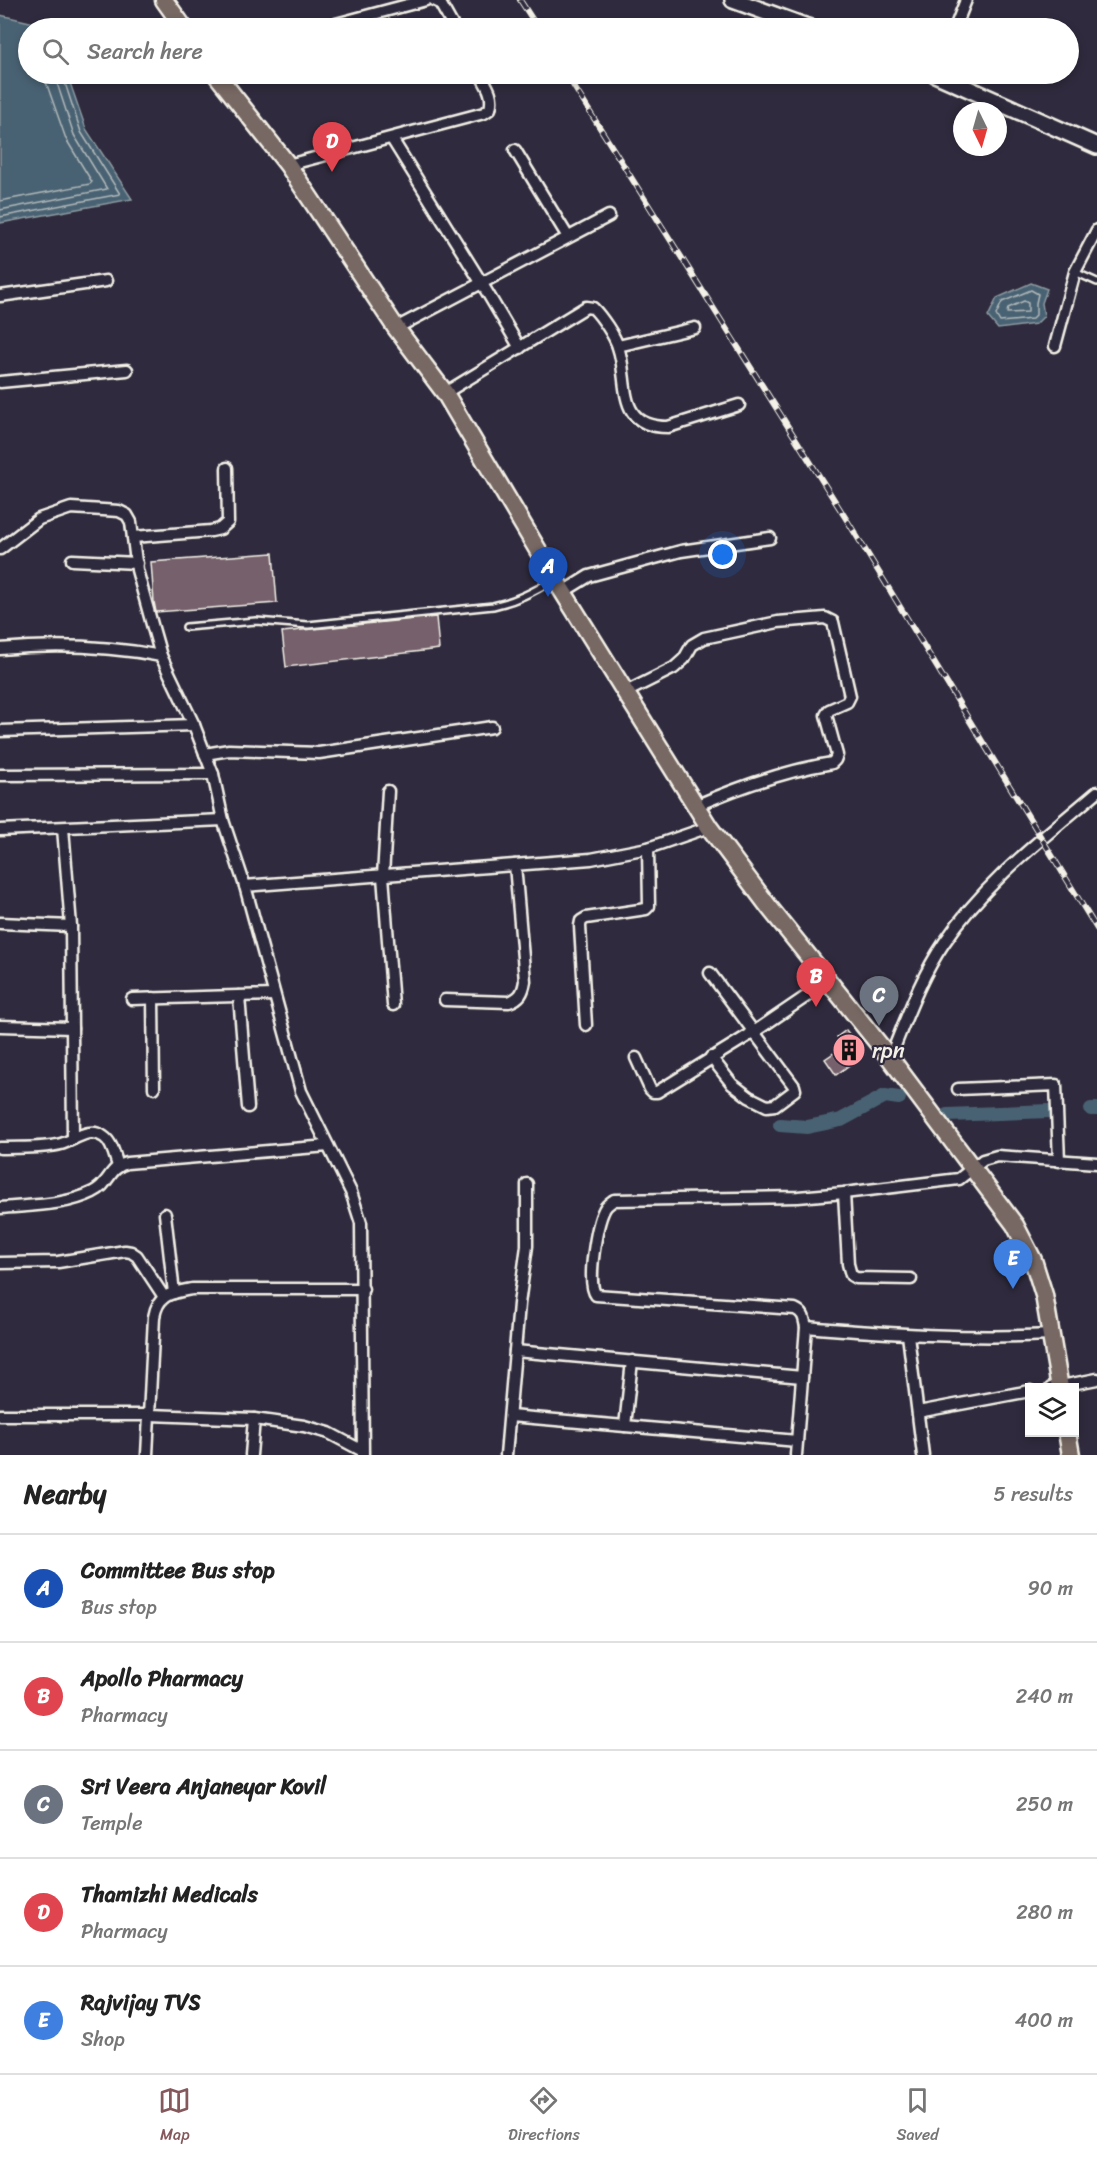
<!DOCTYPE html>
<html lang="en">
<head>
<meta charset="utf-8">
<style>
	body { margin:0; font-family:Sriracha,sans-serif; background:#f2f2f2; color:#222 }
	.controls { position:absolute; right:18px; bottom:18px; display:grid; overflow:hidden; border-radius:0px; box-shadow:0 3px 9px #0003 }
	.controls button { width:54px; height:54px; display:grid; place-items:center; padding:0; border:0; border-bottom:2px solid #e0e0e0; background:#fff; color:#222; font:30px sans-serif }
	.compass { position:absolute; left:953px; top:102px; width:54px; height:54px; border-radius:50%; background:#fff; box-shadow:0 3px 9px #0003; rotate:175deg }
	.you { position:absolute; left:723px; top:555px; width:21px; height:21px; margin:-15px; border:4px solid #fff; border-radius:50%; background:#1a73e8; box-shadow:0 0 0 9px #1a73e833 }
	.badge { display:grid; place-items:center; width:39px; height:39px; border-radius:50%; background:#85585c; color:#fff; font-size:20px; font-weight:700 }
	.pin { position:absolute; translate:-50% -50px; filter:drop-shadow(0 2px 3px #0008) }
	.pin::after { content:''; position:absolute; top:32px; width:21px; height:18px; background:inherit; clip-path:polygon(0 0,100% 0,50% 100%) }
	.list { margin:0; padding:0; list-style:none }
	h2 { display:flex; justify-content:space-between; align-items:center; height:78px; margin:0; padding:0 24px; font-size:26px }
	h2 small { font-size:20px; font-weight:400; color:#767676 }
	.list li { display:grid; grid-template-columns:39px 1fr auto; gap:18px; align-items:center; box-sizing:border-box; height:108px; padding:0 24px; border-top:2px solid #e0e0e0 }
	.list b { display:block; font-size:22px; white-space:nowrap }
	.list p { margin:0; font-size:20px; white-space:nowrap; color:#767676 }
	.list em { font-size:20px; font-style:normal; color:#767676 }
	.icon { flex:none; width:33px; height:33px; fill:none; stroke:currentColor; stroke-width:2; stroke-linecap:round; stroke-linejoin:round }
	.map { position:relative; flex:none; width:1097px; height:1455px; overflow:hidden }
	.search { position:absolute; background:#fff; box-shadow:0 3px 9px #0003; left:18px; right:18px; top:18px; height:66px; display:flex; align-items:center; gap:15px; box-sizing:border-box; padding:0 21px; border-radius:33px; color:#767676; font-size:22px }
	.sheet { height:618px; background:#fff }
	nav { display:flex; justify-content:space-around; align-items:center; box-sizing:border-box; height:84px; border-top:2px solid #e0e0e0; background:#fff; font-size:16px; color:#767676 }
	nav a { display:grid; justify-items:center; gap:3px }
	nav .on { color:#85585c }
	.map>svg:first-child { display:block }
</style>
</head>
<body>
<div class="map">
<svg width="1097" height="1455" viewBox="0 0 1097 1455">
	<rect width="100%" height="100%" fill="#2f2a3d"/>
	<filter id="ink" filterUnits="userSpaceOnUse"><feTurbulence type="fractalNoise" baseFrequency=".0167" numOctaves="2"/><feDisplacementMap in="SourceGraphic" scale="12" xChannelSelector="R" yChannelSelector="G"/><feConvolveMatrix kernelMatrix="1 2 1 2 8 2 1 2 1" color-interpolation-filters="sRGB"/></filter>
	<g filter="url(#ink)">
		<g fill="#496273" stroke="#8d9ba2" stroke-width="1.5">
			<path d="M0,15L51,27L52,28H28V74H67L86,129L132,199L0,223Z"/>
			<path d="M1031,283L1047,289L1042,303L1044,316L1036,324L998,329L988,317L997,298Z"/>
		</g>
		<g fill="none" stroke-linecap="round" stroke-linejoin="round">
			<g stroke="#b0b8b9" stroke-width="1.5">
				<path d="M0,201L90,184L92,182L66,139L46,82L45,74"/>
				<path d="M0,210L107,189L74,135L54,74"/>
				<path d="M0,217L120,194L81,132L62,74"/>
				<path d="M1031,290L1038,294L1036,303V315L1032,319L1000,322L996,315L1002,302Z"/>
				<path d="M1024,301L1028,303V312L1007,313L1008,308Z"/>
			</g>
			<g stroke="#496273" stroke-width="14">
				<path d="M1091,1109H1097"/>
				<path d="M947,1115L1050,1111"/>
				<path d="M780,1125L807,1127L841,1120L885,1096L899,1098"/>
			</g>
		</g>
		<g fill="#75616c" stroke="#f4f1e8" stroke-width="1.5">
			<path d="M273,553L277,603L156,612L154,602L151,562Z"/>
			<path d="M436,617L439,649L286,667L282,632Z"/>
			<path d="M846,1030L864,1054L836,1075L825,1059L844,1046L837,1037Z"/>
		</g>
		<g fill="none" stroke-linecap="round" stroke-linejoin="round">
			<g stroke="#f4f1e8" stroke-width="10">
				<g id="service">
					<path d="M1075,272L1097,282"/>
					<path d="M186,627L256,621L308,625L493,606C516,601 533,592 553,580"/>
				</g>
			</g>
			<g stroke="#f4f1e8" stroke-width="15">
				<g id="minor">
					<path d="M434,0L440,3L454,28"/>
					<path d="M321,28L426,0"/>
					<path d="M955,28L966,0"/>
					<path d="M392,139L481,282L520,348"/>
					<path d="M515,150L568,237"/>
					<path d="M288,165L484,113L490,109C494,95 487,86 480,74"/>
					<path d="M0,296L106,281"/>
					<path d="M396,328L609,216"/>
					<path d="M618,346L695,328"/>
					<path d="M1055,346L1075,272L1097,230"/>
					<path d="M0,382L127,370"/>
					<path d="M445,393L586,307L593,308C601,316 615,336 618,347C630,381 614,427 668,427L739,405"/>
					<path d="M133,537L211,531L220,529L228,522L227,468"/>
					<path d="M0,549L39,519L71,508L119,511L127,515L131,522L137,570L153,628L161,656L194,725L213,774L223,820L245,886L301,1091L351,1192L361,1223L363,1455"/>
					<path d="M72,560L137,563"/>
					<path d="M563,592L589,576L681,551L770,538"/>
					<path d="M0,649C54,644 108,646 161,656"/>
					<path d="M624,693L674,668L684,659L692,645L704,638L778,622L825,618L833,622L850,696L847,702L829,710L826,715L837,755L835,760L832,763C784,771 739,787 695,806"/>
					<path d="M0,731L194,725"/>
					<path d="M205,754L229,750L319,753L492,727"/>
					<path d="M0,775L213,774"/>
					<path d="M388,791L383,876L393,1005"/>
					<path d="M0,830L223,820"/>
					<path d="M245,886L591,859L648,848L709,827"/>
					<path d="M0,923L71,926"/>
					<path d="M710,973L794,1086L795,1090L775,1105L767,1106L749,1097L732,1084L711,1057"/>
					<path d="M239,996L248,1107"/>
					<path d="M153,998L154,1088"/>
					<path d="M132,999L274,995"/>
					<path d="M445,1000L509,1002C520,998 523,993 525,981L515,865"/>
					<path d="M586,1025L580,926L581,921L586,918L646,909L649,906L648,848"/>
					<path d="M0,1026L72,1028L71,926L63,828"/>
					<path d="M72,1028L73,1139"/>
					<path d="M636,1058L650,1089L653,1092H657L754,1032L829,981"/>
					<path d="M890,1058C906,1019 920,978 944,943C984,883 1043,838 1097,792"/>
					<path d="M958,1089L1056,1085L1059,1161"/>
					<path d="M0,1148C20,1147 42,1149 61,1144C75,1140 89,1126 104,1137C112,1142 115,1157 118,1166"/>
					<path d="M844,1193L848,1264L851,1275L856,1278L911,1279"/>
					<path d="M0,1208C30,1205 65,1206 93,1192C110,1184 108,1168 127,1163L328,1146"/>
					<path d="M165,1214L174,1293"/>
					<path d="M0,1263L58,1262L125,1251L131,1252L137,1256L164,1297"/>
					<path d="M806,1327C888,1334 970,1339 1052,1335"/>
					<path d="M908,1335L923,1455"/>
					<path d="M515,1351L802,1377"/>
					<path d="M1051,1388L1097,1379"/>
					<path d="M918,1412L1030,1391"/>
					<path d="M0,1415H150L254,1419L304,1426L329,1433L361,1450"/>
					<path d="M510,1416L797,1441"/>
					<path d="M625,1426L632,1361"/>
					<path d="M147,1455L154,1317C158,1294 171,1293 192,1289H363"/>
					<path d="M251,1455L254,1419"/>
					<path d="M506,1455L519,1304L527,1246V1184"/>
					<path d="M796,1455L806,1327C804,1318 804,1313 795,1309L596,1295C586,1283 597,1224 604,1210C606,1205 610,1203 614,1200L798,1197L844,1193L959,1179L983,1160L997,1156L1097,1163"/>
				</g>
			</g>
			<g stroke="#f4f1e8" stroke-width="20">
				<g id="secondary">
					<path d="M733,0L810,28"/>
					<path d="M935,74L1097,146"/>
				</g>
			</g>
			<g stroke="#f4f1e8" stroke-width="21">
				<g id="trunk">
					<path d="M164,0L184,28"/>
					<path d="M216,74L288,165L396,328L445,393L555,579L709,827L769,907L890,1058L1015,1225L1033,1260L1044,1295L1060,1388"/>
					<path d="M1067,1432L1071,1455"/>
				</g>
			</g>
			<use href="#service" stroke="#2f2a3d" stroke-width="5"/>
			<use href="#minor" stroke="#2f2a3d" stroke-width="10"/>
			<use href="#secondary" stroke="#2f2a3d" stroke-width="15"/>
			<use href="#trunk" stroke="#776864" stroke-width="16"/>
			<g stroke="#f4f1e8" stroke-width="6">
				<g id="rail">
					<path d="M520,0L538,28"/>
					<path d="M566,74L850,525L1097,929"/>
				</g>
			</g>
			<use href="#rail" stroke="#2f2a3d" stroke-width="4" stroke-dasharray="11" stroke-linecap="butt"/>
		</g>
	</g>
	<defs>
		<g id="building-disc" transform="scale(1.725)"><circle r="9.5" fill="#ff9aa2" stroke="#2f2a3d"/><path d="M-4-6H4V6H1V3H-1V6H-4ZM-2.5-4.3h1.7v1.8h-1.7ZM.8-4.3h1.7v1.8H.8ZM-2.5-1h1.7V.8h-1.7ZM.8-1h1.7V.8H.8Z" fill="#111"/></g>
	</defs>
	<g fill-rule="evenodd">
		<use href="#building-disc" x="849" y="1050"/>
	</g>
	<g text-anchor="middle" stroke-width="4.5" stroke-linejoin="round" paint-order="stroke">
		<g font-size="22" fill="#f4f1e8" stroke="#2f2a3d" text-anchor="start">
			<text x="872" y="1058">rpn</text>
		</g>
	</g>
</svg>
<div class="controls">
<button><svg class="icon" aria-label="layers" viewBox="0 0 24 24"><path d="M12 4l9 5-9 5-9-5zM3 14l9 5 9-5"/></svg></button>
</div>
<svg class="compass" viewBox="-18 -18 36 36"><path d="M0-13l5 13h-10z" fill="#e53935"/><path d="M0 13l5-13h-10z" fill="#767676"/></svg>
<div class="you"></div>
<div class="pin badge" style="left:548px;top:597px;background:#1a4fb4">A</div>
<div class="pin badge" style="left:816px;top:1007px;background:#e0444e">B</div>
<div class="pin badge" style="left:879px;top:1026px;background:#6b7280">C</div>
<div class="pin badge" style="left:332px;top:172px;background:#e0444e">D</div>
<div class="pin badge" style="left:1013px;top:1289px;background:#3f7fe0">E</div>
<div class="search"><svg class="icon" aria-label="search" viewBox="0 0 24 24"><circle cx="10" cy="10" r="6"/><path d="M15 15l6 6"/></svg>Search here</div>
</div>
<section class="sheet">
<h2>Nearby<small>5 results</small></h2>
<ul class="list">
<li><span class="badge" style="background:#1a4fb4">A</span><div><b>Committee Bus stop</b><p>Bus stop</p></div><em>90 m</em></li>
<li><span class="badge" style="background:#e0444e">B</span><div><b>Apollo Pharmacy</b><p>Pharmacy</p></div><em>240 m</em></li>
<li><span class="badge" style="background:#6b7280">C</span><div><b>Sri Veera Anjaneyar Kovil</b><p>Temple</p></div><em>250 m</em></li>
<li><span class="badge" style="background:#e0444e">D</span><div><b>Thamizhi Medicals</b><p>Pharmacy</p></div><em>280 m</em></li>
<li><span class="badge" style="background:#3f7fe0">E</span><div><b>Rajvijay TVS</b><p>Shop</p></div><em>400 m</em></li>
</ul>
</section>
<nav>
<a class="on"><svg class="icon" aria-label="map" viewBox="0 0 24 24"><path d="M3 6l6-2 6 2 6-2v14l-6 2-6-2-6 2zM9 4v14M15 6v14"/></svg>Map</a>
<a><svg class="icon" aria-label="directions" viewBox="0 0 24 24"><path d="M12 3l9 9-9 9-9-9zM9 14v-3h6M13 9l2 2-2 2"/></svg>Directions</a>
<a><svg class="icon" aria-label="saved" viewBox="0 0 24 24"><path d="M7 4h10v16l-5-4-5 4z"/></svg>Saved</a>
</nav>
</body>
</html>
